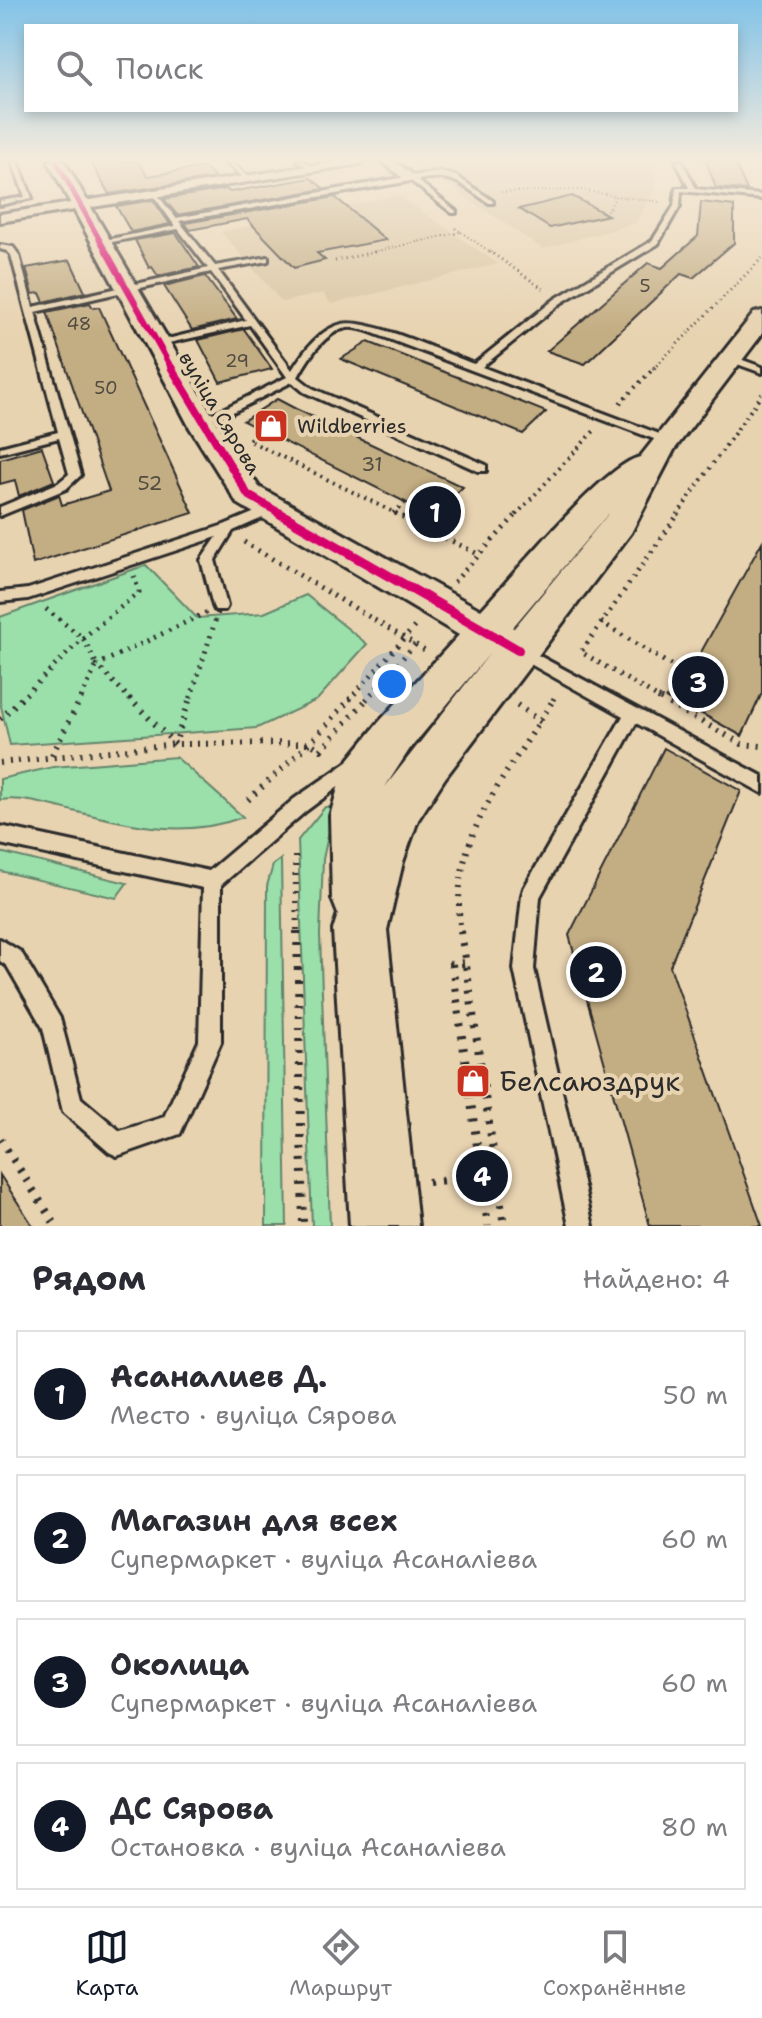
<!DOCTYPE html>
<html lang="ru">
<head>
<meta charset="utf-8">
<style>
	body { margin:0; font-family:"Shantell Sans",sans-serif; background:#f7f7f7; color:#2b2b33 }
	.you { position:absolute; left:392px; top:684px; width:28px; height:28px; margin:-20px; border:6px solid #fff; border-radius:50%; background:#1a73e8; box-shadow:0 0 0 12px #1a73e833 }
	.badge { display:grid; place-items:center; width:52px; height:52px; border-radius:50%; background:#111827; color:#fff; font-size:26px; font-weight:700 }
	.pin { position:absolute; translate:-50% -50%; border:4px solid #fff; box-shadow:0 2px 8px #0006 }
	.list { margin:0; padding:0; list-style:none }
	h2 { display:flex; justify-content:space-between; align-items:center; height:104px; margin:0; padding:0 32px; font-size:34px }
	h2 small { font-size:26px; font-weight:400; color:#7c7c81 }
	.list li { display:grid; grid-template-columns:52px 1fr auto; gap:24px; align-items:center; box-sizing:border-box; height:128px; margin:0 16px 16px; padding:0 16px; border:2px solid #e1e1e2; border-radius:0px }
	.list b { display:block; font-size:30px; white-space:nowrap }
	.list p { margin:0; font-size:26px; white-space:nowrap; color:#7c7c81 }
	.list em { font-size:26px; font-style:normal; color:#7c7c81 }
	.icon { flex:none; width:44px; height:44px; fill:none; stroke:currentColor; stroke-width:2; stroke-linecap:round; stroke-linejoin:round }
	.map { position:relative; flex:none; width:762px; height:1226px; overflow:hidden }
	.search { position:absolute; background:#fff; box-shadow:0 4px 12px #0003; left:24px; right:24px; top:24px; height:88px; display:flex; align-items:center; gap:20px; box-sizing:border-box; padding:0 28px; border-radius:0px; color:#7c7c81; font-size:30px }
	.sheet { height:680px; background:#fff }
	nav { display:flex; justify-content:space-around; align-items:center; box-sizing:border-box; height:112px; border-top:2px solid #e1e1e2; background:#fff; font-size:22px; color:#7c7c81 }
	nav a { display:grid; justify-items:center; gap:4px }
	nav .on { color:#111827 }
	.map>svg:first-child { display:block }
</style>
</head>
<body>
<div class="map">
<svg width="762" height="1226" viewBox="0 0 762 1226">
	<rect width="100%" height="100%" fill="#e8d3b1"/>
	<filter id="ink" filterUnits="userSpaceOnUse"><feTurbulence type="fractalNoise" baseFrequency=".0125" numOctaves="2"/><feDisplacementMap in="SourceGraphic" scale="16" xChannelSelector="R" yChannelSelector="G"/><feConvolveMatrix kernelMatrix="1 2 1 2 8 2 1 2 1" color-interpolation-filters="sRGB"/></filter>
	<g filter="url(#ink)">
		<g fill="#d9c5a1">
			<path d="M412,161H653L656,186L636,223L543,249Z"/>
			<path d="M398,195L498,264L331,304L323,293L282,302L221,232Z"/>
		</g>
		<g fill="#9bdfab" stroke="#63856b" stroke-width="2">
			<path d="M146,565L197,618L264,613L306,595L367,644L317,700L257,728L10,745L0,702V617Z"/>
			<path d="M176,757L243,817C184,839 132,825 73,811C50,805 24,797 0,800V779L53,767Z"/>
			<path d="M325,807H334L323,859L320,934L330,1226H312L298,840Z"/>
			<path d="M0,852L127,883L116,898L0,871Z"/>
			<path d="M281,859L287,1226H266L267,886L273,865Z"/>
		</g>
		<g fill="#c3ad83" stroke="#2b2b2b" stroke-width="2">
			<path d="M90,161H137L148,176L204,167L215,178L109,194Z"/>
			<path d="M706,161H734L747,190L716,188Z"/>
			<path d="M311,178L324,189L177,215L164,199L226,189L230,192Z"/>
			<path d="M572,196L608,215L550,228L519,209Z"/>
			<path d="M335,197L386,240L317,253L325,260L294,268L247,219L190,230L185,223Z"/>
			<path d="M153,200L170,224L131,232L116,206Z"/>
			<path d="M701,202L734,206V243L693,278L681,274L585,364L547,351L648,263L662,268L698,236Z"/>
			<path d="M176,233L199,267L158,276L152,267L149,268L135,240Z"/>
			<path d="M70,260L85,292L44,302L40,293L33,294L26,268Z"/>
			<path d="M205,276L237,319L192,330L164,286Z"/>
			<path d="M90,303L93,308L99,307L193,513L33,564L22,510L59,495L62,505L109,491L47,312Z"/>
			<path d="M244,329L272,369L220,382L198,340Z"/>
			<path d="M368,342L511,398L546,412L523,434L341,359Z"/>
			<path d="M277,399L296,409L463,487L433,516L243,421Z"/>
			<path d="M42,447L54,481L19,496L15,480L0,484V459Z"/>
			<path d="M762,542V693L742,736L675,699Z"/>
			<path d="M664,748L741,791L670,966L762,1226H650L569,935Z"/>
			<path d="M0,1175L33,1226H0Z"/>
		</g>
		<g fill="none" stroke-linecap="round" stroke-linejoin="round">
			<g stroke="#2b2b2b" stroke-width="6">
				<g id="lane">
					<path d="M12,161H18L32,198L0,205V201L25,197Z"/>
					<path d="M224,161H230L250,178V180H246Z"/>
					<path d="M298,161H304L314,168L309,169Z"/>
					<path d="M676,161H682L696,189L762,195V199L681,191L680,206L658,244L561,303L482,367L670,438V442H662L373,333C365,330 356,327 347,328C325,331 308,359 298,377L312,388L486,465V471H478L304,392L292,382L227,415L196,421V417L219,411L287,377L250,325L155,346V342L246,320L211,272L35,312L81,475L66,489L0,516V507L58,483L69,474L59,438L0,453V447L58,432L11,255L7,251L0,249V245L13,247L19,255L33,307L208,268L178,229L97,245L96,243L100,241L175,226L151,192H155L176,218L411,176L440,172L456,176L493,201V203H489C459,183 454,173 417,180L456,211V213H452L411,181L179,221L215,266L268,257V261L218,270L292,370C304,351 319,330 342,324C366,317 447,354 474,364L555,299L652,241L674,206L676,188H689Z"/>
					<path d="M729,355L762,367V373L726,360L724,358Z"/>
					<path d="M272,505L276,506L278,509L276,512L233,531L215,560L227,606L225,610H215L213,606L201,560L217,537L28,599L0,602V592L28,589L224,525Z"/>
					<path d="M521,646L762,776V793L636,723L540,897L534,969L593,1226H569L514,969L522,895L524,888L623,716L516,656L514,652L516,648Z"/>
					<path d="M355,757L361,760L363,765L361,770L306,811L221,885V1042L180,1134L117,1156L109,1152L63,1112L43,1028L7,966L0,961V939L21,952L60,1018L81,1098L120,1131L164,1117L199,1041L203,888L0,844V826L209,871L294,799Z"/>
				</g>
			</g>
			<g stroke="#2b2b2b" stroke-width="6">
				<g id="street">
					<path d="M341,161H366L360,164L0,222V214Z"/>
					<path d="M381,161H394L417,178L407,181Z"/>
				</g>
			</g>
			<g stroke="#2b2b2b" stroke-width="6">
				<path id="secondary" d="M48,161H64L220,428L259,487L481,610C510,579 605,464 640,457L754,313L762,311V334L674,450L631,533L445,778L418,820L403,862L387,930L418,1226H350L333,930L338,914L332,899L330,816L342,774L349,759L379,722L459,635L237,503L190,428ZM609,513L514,628H512L607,515ZM490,653L385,787L409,750Z"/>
			</g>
			<g stroke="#2b2b2b" stroke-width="2" stroke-dasharray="1 3" stroke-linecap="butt">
				<path d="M501,192L581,190L616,196"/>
				<path d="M603,212L609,209L616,196L661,202"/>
				<path d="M461,232L492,253"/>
				<path d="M369,253L461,232L454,227"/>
			</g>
			<g stroke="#2b2b2b" stroke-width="3" stroke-dasharray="1 4" stroke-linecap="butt">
				<path d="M489,251L545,290"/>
				<path d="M335,261L378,251"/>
				<path d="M653,369L762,258"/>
			</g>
			<g stroke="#2b2b2b" stroke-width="4" stroke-dasharray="2 5" stroke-linecap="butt">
				<path d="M620,403L655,367"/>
				<path d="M262,430L248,440L399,515"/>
				<path d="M393,513L406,502"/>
				<path d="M516,515L594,431"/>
				<path d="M677,515L762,394"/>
			</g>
			<g stroke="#2b2b2b" stroke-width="5" stroke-dasharray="2 6" stroke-linecap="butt">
				<path d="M395,513L480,555"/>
				<path d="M244,542L428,652"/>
				<path d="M454,582L518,513"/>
				<path d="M46,609L83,638L97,665L80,700"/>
				<path d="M601,622L688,676"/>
				<path d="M20,700L83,638L139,592L134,576"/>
				<path d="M131,700L97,665L220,606L190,700"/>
				<path d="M349,700L416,625"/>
				<path d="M366,700L415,644"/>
				<path d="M553,700L556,694"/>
				<path d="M662,700L581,652L679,513"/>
				<path d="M667,700L681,673"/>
			</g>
			<g stroke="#2b2b2b" stroke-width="6" stroke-dasharray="2 7" stroke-linecap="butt">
				<path d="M129,698L175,744L190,698"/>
				<path d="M658,698L666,702"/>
				<path d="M668,698L666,702L742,744L762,746"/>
				<path d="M517,705L541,722"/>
				<path d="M0,719L22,698"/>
				<path d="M52,755L81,698"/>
				<path d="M0,763L175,744L310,743L321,750L368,698"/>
				<path d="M248,800L310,743L351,698"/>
				<path d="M295,856L297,933"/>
				<path d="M461,933C447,834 509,776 554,698"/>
			</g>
			<g stroke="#2b2b2b" stroke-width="8" stroke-dasharray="3 9" stroke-linecap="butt">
				<path d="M297,931L303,1226"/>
				<path d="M461,931L504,1226"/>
				<path d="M464,963L452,964L488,1226"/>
				<path d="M0,1139L56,1226"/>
				<path d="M428,1182L482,1176"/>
			</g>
			<use href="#lane" fill="#e8d3b1" fill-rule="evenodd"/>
			<use href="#street" fill="#e8d3b1" fill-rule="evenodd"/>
			<use href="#secondary" fill="#e8d3b1" fill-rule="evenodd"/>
			<g stroke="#e8d3b1" stroke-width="7">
				<path id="cycleway-far3" d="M56,161L107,253"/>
			</g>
			<g stroke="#e8d3b1" stroke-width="9">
				<path id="cycleway-far2" d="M106,251L172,369"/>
			</g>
			<g stroke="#e8d3b1" stroke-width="12">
				<path id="cycleway-far1" d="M171,367L248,495L283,515"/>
			</g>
			<g stroke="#e8d3b1" stroke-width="15">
				<path id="cycleway" d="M279,513L518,650"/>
			</g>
			<use href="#cycleway-far3" stroke="#d6006c" stroke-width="5"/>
			<use href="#cycleway-far2" stroke="#d6006c" stroke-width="6"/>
			<use href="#cycleway-far1" stroke="#d6006c" stroke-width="8"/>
			<use href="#cycleway" stroke="#d6006c" stroke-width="10"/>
		</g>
	</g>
	<linearGradient id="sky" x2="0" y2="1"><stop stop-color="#82c3e8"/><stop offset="0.48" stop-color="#f5ebdc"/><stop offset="1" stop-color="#f5ebdc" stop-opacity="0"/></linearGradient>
	<rect width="762" height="332" fill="url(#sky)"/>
	<defs>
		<g id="shop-square" transform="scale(1.8)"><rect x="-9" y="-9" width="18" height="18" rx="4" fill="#c8321e" stroke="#e8d3b1"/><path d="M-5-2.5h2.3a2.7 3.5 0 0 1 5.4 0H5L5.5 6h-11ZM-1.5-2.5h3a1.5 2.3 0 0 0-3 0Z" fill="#fff"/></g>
	</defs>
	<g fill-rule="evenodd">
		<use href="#shop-square" x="271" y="426"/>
		<use href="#shop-square" x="473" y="1081"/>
	</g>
	<g text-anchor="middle" stroke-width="8" stroke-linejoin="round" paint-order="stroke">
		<g font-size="18" fill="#514c41">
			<text x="645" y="292">5</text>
			<text x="79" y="330">48</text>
			<text x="237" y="367">29</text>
			<text x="106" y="394">50</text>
		</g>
		<g font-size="20" fill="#2b2b2b" stroke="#e8d3b1">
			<text transform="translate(220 413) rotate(59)" y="7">вуліца Сярова</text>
		</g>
		<g font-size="20" fill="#2b2b2b" stroke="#e8d3b1" text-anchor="start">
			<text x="297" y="433">Wildberries</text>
		</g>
		<g font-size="20" fill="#514c41">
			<text x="372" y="471">31</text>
			<text x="150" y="490">52</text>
		</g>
		<g font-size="28" fill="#2b2b2b" stroke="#e8d3b1" text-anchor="start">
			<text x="499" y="1091">Белсаюздрук</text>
		</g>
	</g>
</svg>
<div class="you"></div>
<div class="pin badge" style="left:435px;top:512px">1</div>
<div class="pin badge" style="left:596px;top:972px">2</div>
<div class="pin badge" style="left:698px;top:682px">3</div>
<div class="pin badge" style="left:482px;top:1176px">4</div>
<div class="search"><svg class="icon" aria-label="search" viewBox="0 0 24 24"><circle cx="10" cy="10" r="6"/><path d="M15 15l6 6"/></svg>Поиск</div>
</div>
<section class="sheet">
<h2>Рядом<small>Найдено: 4</small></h2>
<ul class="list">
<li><span class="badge">1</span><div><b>Асаналиев Д.</b><p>Место · вуліца Сярова</p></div><em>50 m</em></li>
<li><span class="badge">2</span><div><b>Магазин для всех</b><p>Супермаркет · вуліца Асаналіева</p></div><em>60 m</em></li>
<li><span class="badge">3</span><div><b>Околица</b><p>Супермаркет · вуліца Асаналіева</p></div><em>60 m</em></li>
<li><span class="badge">4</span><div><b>ДС Сярова</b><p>Остановка · вуліца Асаналіева</p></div><em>80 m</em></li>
</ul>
</section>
<nav>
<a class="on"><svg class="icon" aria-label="map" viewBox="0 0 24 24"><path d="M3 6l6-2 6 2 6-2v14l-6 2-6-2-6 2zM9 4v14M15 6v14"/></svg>Карта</a>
<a><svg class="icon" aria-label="directions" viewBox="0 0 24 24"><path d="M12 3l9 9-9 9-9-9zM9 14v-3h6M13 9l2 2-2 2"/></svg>Маршрут</a>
<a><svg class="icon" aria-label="saved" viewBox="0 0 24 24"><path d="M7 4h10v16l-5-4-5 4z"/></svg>Сохранённые</a>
</nav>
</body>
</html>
